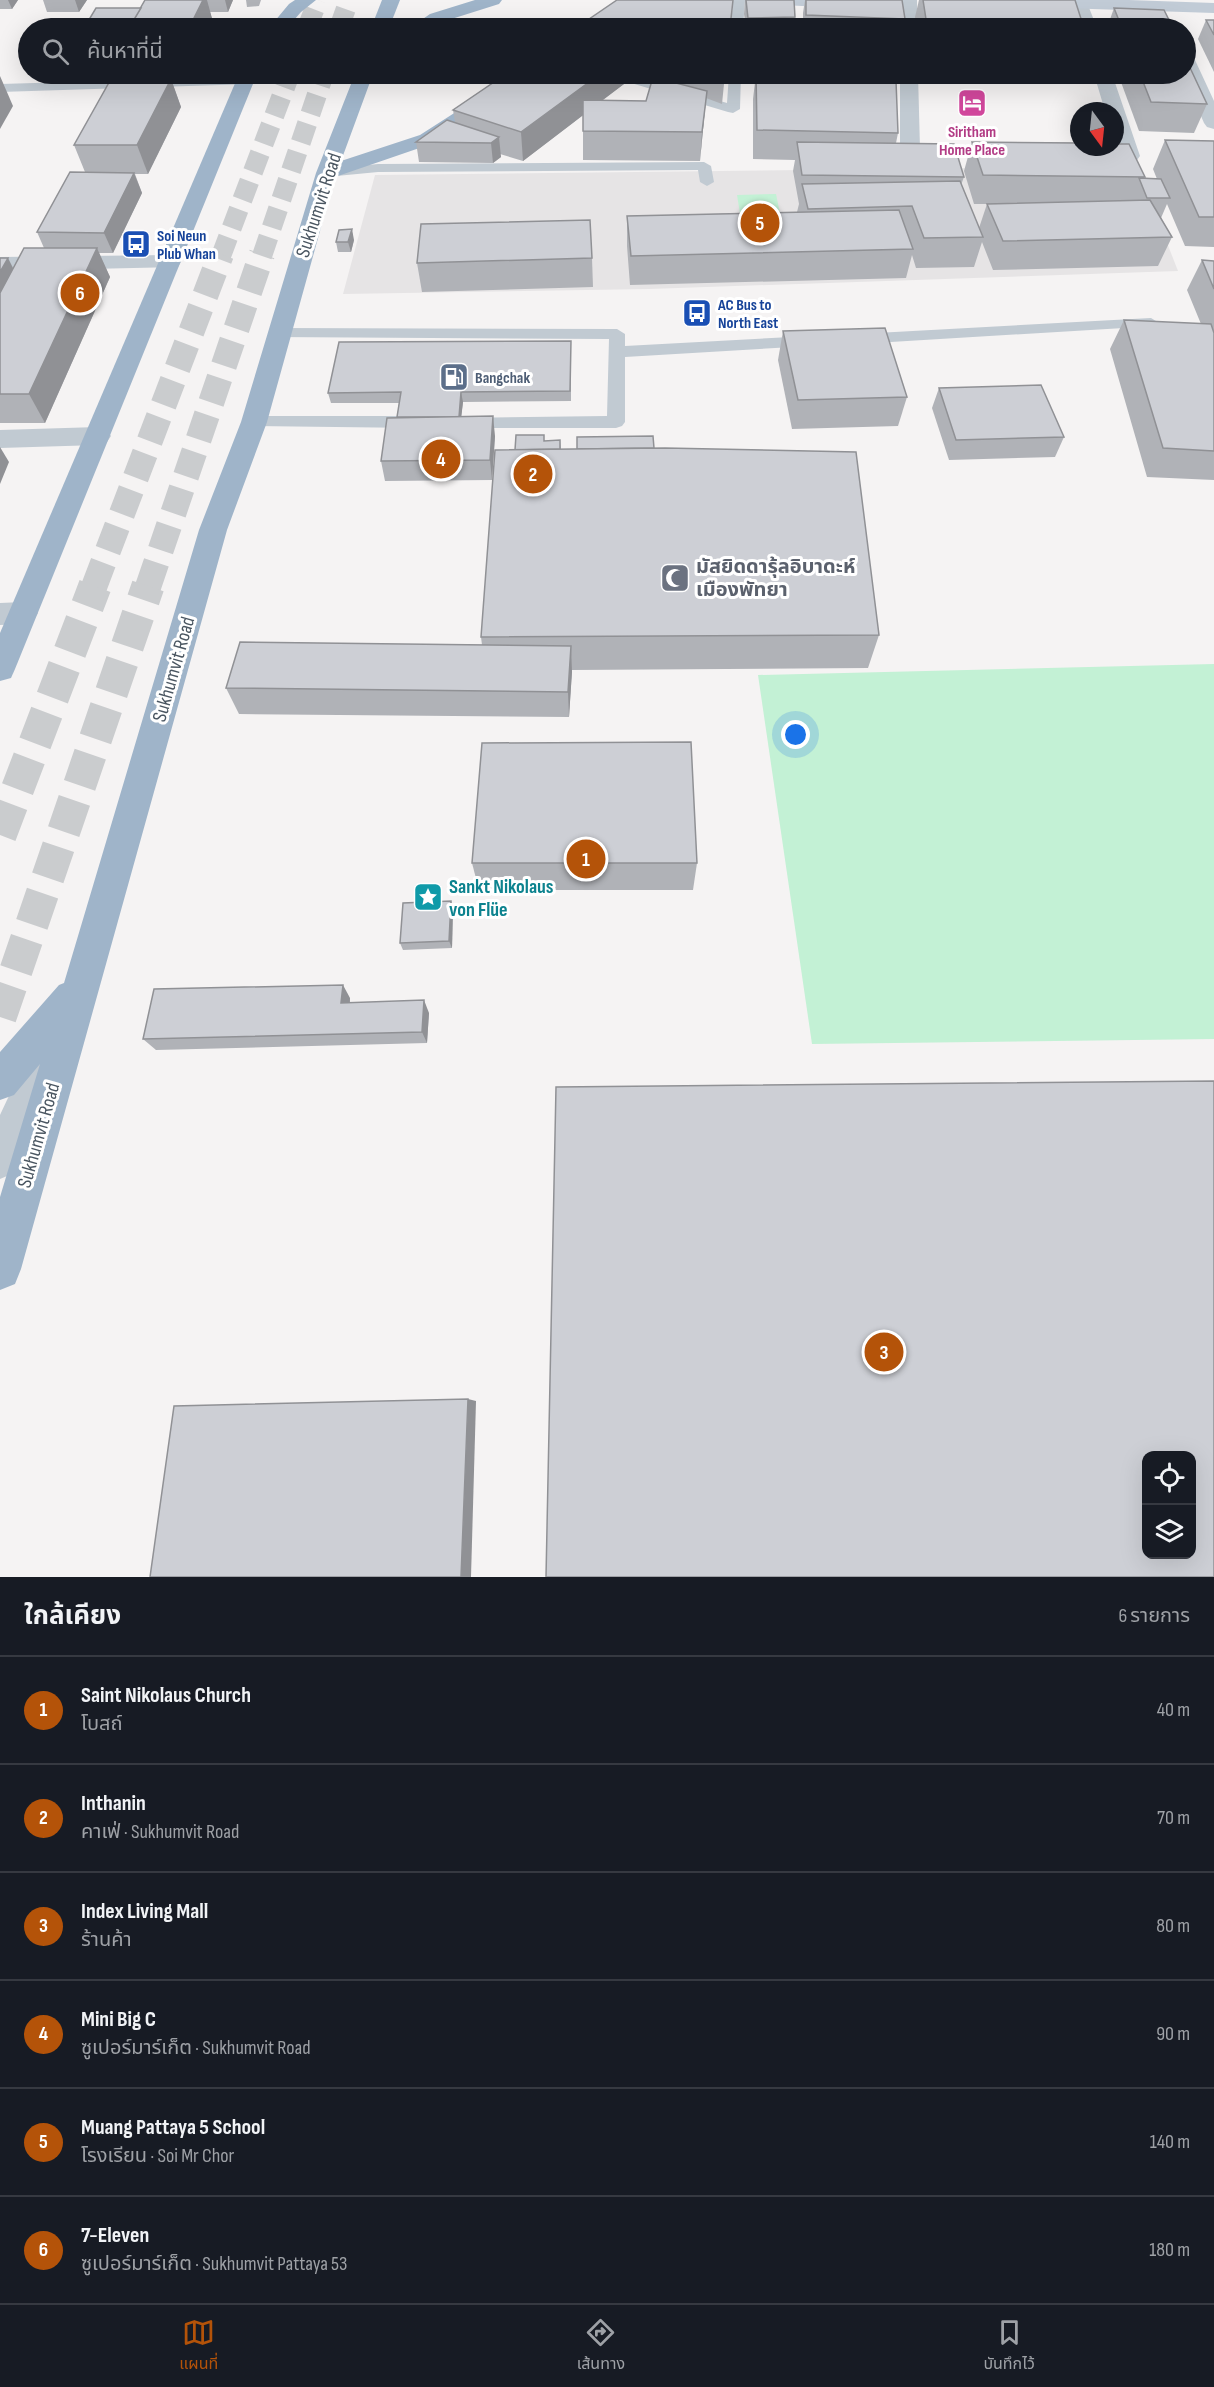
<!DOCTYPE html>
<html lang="th">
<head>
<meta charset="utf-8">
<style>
	body { margin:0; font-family:"Sofia Sans Condensed","Noto Sans Thai",sans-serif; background:#242831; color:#f1f3f6 }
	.controls { position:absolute; right:18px; bottom:18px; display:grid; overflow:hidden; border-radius:12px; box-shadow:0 6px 24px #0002 }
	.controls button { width:54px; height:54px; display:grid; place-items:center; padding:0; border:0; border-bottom:2px solid #363941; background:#171b24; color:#f1f3f6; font:30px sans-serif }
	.compass { position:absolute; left:1070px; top:102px; width:54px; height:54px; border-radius:50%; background:#171b24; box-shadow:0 6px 24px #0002; rotate:165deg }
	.you { position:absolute; left:796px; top:735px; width:21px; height:21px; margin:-15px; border:4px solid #fff; border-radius:50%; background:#1a73e8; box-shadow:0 0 0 9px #1a73e833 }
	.badge { display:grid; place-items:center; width:39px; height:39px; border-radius:50%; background:#b45309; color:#fff; font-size:20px; font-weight:700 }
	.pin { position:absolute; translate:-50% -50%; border:3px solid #fff; box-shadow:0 2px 6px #0006 }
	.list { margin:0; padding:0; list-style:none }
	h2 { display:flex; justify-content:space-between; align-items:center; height:78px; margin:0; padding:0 24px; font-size:26px }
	h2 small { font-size:20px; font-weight:400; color:#9ea1a6 }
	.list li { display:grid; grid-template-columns:39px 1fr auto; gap:18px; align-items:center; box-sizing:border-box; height:108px; padding:0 24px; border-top:2px solid #363941 }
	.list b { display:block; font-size:22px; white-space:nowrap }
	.list p { margin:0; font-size:20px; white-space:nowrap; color:#9ea1a6 }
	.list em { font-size:20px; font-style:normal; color:#9ea1a6 }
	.icon { flex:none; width:33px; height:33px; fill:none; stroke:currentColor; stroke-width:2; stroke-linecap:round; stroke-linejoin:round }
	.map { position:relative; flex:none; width:1214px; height:1577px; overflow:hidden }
	.search { position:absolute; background:#171b24; box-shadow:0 6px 24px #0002; left:18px; right:18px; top:18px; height:66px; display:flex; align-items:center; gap:15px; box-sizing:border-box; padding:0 21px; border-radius:33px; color:#9ea1a6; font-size:22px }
	.sheet { height:726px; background:#171b24 }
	nav { display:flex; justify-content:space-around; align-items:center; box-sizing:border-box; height:84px; border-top:2px solid #363941; background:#171b24; font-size:16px; color:#9ea1a6 }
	nav a { display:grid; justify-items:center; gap:3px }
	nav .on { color:#b45309 }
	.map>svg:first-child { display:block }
</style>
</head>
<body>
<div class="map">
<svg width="1214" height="1577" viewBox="0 0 1214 1577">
	<rect width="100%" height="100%" fill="#f5f3f3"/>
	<path fill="#e6e4e5" d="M1137,166L1178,271L649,289L343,294L375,175Z"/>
	<g fill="#c3f1d5">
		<path d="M776,194L785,237L744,238L737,195Z"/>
		<path d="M1214,664V1039L812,1044L758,675Z"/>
	</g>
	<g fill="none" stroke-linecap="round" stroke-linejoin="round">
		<g stroke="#caccce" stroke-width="20" stroke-dasharray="20 10" stroke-linecap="butt">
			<path d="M307,28L318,0"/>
			<path d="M339,28L349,0"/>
			<path d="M221,256L290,74"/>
			<path d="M262,256L324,74"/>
		</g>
		<g stroke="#caccce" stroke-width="26" stroke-dasharray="26 13" stroke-linecap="butt">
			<path d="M94,587L221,254"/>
			<path d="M148,587L262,254"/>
		</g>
		<g stroke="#caccce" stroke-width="33" stroke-dasharray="33 16" stroke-linecap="butt">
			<path d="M0,835L95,586"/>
			<path d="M0,1017L148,586"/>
		</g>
		<g fill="#c1cad2" fill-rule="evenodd">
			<path d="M733,0H745L743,28H731Z"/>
			<path d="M609,74H627L727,103L729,74H741L740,109L733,113L728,112L611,77Z"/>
			<path d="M246,77L252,81L251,84L0,92V84Z"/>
			<path d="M704,162L711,166L714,182L707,186L700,182L698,170L378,172L326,177L319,173L326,169L378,164Z"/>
			<path d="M1151,318L1159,323L1157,326L858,344L850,339L858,334Z"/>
			<path d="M279,328L617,329L625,334V346L810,336L818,341L810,346L625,357V422L622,426L616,428H465L459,426L456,422L459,418L607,416L609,339L273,337L271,333L273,329Z"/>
			<path d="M254,416H417L423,418L426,422L423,426L417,428L248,426L245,422L248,418Z"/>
		</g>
		<g fill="#c1cad2" fill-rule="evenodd">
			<rect x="899" y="0" width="18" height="28"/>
			<path d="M1074,0H1086L1097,28H1079L1071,4Z"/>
			<path d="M1186,54L1192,56L1195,60L1214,101V129L1207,127L1204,123L1183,74H1186Z"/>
			<path d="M900,74H918L920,149L917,153H903L900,149Z"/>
			<path d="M1094,74H1112L1140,156L1137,160H1123C1113,146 1115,128 1115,111H1105Z"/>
			<path d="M98,427L107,430L111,436L107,442L98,445L0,448V430Z"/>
			<path d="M23,602L33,605L38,613L33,621L23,624L0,625V603Z"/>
		</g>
		<g fill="#c1cad2" fill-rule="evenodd">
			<path d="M170,255L178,257L181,262L178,267L0,271V257Z"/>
			<path d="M50,1032L64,1038L69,1051L14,1173L0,1179V1115L36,1038Z"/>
		</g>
		<g fill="#c1cbd6" fill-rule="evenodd">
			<path d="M774,0H881L878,4C848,11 814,6 783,5L777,4Z"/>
			<path d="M964,0H1129L1214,3V13L973,5L967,4Z"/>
		</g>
		<g fill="#9fb4c9" fill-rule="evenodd">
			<path d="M295,0H316L301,12L287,28H269L289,4Z"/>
			<path d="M382,0H400L389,28H371Z"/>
			<path d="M475,0H502L499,4L442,22L431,28H410L430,14Z"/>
			<path d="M239,74H257L15,669L11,678L0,681V633Z"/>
			<path d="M355,74H373L341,161L420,135L515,74H536L434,143L335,177L267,422L227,530L21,1269L15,1284L0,1290V1197L40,1064L14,1095L0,1100V1052L59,985L64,983L199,530L241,422L316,173Z"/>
		</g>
	</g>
	<g fill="#b0b2b7">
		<path d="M0,0H18L12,9H0Z"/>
		<path d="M43,0H87L79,12H47Z"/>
		<path d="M145,0H233L228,12H210L213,22L141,8Z"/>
		<path d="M246,0H261L259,6L247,7Z"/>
		<path d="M745,0H794L795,17L794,28H746L744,14Z"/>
		<path d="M805,0H902L905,19L903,28H803V13Z"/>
		<path d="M919,0H1075L1083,25L1082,28H917L915,17Z"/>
		<path d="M1114,8L1173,28H1107Z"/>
		<path d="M1206,20H1214V72L1198,39Z"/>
		<path d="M73,74H189L186,79H171L181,107L148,174H135L142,193L113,253H99L110,277L45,423H0V258L13,269L44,248L37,232L85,172L74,145L127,79L126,77H74Z"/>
		<path d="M506,74H624V84L602,100L646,101L652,80L635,74H725L722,104L706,98L700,161L583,160V115L523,161L500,154L501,157L493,163L419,162L416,142L455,122L453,110Z"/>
		<path d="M756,74L898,133L896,143L964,177L961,185L979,228L987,204H974L964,171L972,142L1145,177L1144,178L1157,179L1153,169L1165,140L1214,141V247L1185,246L1167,204L1161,218L1172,237L1158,266L993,270L982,242L974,267L916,268L912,255L906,278L630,285L627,246V216L797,212L799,204L793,171L795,160L753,159V99Z"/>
		<path d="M1118,74H1185L1207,104L1194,133L1139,131Z"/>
		<path d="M354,240L351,252H338L336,242Z"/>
		<path d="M592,258L593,287L422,292L417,263Z"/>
		<path d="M1202,260L1214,261V480L1147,477L1110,349L1124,320L1201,324L1187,290Z"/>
		<path d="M783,331L907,397L898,426L792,429L778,360Z"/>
		<path d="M571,341V401L463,402L461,417L495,436L492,480L385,481L381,461L397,417L399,403H331L328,393Z"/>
		<path d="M939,388L1064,437L1055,457L949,460L932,408Z"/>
		<path d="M560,440L561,449L654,448L879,635L868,668L572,670L569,717L239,714L226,688L482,645L481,637L515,450L544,441Z"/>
		<path d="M472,863H697L693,890H479Z"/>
		<path d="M451,901L453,908L452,948L403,950L400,943Z"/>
		<path d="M350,998V1002L429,1013L427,1043L156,1050L143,1039Z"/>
	</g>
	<g fill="#909195">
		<path d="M8,0H18L12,9Z"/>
		<path d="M75,0H87L79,12Z"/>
		<path d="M203,0H207L213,22L210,28H189Z"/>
		<path d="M225,0H233L228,12Z"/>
		<path d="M184,74H189L186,79Z"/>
		<path d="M600,74H624V84L523,161L521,132Z"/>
		<path d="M0,76L13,106L0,129Z"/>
		<path d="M171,79L181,107L148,174L137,145Z"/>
		<path d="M707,91L704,119L700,161L702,132Z"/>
		<path d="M499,137L501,157L493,163L491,143Z"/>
		<path d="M134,173L142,193L113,253L104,233Z"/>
		<path d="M352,229L354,240L351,252L348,242Z"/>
		<path d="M97,248L110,277L45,423L29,394Z"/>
		<path d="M8,258L18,278L0,312V272Z"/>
		<path d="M461,392L463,402L459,437L458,427Z"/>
		<path d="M493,416L495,436L492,480L490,460Z"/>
		<path d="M0,447L9,462L0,484Z"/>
		<path d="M571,646L572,672L569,717L568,692Z"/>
		<path d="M451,901L453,908L452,948L449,941Z"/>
		<path d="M343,985L350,998L349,1015L341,1003Z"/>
		<path d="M424,1000L429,1013L427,1043L422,1032Z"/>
		<path d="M468,1399L476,1401L471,1577H461Z"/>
	</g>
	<g fill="#cdcfd5" stroke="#909195" stroke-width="1.5" fill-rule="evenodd">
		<path d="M145,0H203L189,28H129Z"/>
		<path d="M617,0H733L730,28H576Z"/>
		<path d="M746,0H794L795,17L748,18Z"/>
		<path d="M806,0H902L905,19L806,15Z"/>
		<path d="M923,0H1075L1083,25L926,19Z"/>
		<path d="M96,8H141L129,28H84Z"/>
		<path d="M1114,8L1164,10L1173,28H1122Z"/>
		<path d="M1206,20H1214V35Z"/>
		<path d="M1185,57L1207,104L1151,102L1140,74H1185Z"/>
		<path d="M506,74H600L521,132L453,110Z"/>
		<path d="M756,74H792L896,81L898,133L757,130Z"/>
		<path d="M653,77L707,91L702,132L583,131V100L646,101Z"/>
		<path d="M111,79H171L137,145H74Z"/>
		<path d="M447,120L499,137L491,143L416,142Z"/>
		<path d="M1165,140L1214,141V217H1199Z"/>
		<path d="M797,142L954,144L964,177L802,175Z"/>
		<path d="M972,142L1079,143V147H1115V144H1129L1145,177L983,175Z"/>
		<path d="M70,172L134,173L104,233L37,232Z"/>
		<path d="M1139,178L1161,179L1170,198H1147Z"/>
		<path d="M960,181L983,237L924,238L912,206L808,209L802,184Z"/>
		<path d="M1150,200L1172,237L1003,241L987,204Z"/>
		<path d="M899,210L913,249L631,256L627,216Z"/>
		<path d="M590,220L592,258L417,263L421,224Z"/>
		<path d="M352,229L348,242H336L339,230Z"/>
		<path d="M24,248H97L29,394H0V293Z"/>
		<path d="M0,258H8L0,272Z"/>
		<path d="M1202,260L1214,261V289Z"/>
		<path d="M1124,320L1211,324L1214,333V451L1163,448Z"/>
		<path d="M885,328L907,397L798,400L783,331Z"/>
		<path d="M571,341L570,391L461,392L459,417H397L401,392L328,393L339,342Z"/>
		<path d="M1041,385L1064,437L956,440L939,388Z"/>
		<path d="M493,416L490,460L381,461L387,418Z"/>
		<path d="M516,435H544V441L560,440V449L515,450Z"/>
		<path d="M653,436L654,448L577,449V437Z"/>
		<path d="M665,448L856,452L879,635L481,637L495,450Z"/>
		<path d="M240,642L571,646L568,692L226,688Z"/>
		<path d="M691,742L697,863H472L482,743Z"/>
		<path d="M451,901L449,941L400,943L403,903Z"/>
		<path d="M343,985L341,1003L424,1000L422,1032L143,1039L154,989Z"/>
		<path d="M1214,1081V1577H546L556,1087ZM1146,1455H1191V1554H1146Z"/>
		<path d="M468,1399L461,1577H150L174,1406Z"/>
	</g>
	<defs>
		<g id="hotel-square" transform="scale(1.5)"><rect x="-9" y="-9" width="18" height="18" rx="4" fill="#d1479c" stroke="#fff"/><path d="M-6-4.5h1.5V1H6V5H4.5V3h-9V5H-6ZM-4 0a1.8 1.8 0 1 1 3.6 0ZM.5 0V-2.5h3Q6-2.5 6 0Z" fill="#fff"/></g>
		<g id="bus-square" transform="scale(1.5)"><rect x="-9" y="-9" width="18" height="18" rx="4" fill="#1a4fb4" stroke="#fff"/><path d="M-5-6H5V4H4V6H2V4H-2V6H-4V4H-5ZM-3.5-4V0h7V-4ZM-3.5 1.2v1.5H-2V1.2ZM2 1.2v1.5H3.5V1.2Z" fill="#fff"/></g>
		<g id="fuel-square" transform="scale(1.5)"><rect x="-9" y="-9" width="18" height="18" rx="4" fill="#5c6f8a" stroke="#fff"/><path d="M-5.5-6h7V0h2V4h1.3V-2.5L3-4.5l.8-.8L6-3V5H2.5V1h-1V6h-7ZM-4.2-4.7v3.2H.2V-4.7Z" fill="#fff"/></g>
		<g id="mosque-square" transform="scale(1.5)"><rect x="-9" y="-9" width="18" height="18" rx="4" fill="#6b7280" stroke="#fff"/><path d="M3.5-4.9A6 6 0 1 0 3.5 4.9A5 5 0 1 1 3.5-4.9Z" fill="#fff"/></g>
		<g id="sight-square" transform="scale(1.5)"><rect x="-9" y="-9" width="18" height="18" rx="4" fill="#0f9aa8" stroke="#fff"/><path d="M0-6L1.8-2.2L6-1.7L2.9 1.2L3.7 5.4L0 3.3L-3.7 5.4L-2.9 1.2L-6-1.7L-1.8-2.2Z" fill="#fff"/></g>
	</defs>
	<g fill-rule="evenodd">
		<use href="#hotel-square" x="972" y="103"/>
		<use href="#bus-square" x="136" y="244"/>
		<use href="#bus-square" x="697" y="313"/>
		<use href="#fuel-square" x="454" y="377"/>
		<use href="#mosque-square" x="675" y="578"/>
		<use href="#sight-square" x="428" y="897"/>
	</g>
	<g text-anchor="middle" stroke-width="6" stroke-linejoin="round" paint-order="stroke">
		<g font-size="16" font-weight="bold" fill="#b23c85" stroke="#fff">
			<text x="972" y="137">Siritham<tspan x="972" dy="18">Home Place</tspan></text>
		</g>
		<g font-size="16" font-weight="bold" fill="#164399" stroke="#fff" text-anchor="start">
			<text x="157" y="241">Soi Neun<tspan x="157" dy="18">Plub Whan</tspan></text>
			<text x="718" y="310">AC Bus to<tspan x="718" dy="18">North East</tspan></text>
		</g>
		<g font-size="16" font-weight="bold" fill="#4e5e75" stroke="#fff" text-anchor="start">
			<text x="475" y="383">Bangchak</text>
		</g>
		<g font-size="20" fill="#4a5661" stroke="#fff">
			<text transform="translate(318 205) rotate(-72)" y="7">Sukhumvit Road</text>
			<text transform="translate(173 669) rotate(-74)" y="7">Sukhumvit Road</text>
			<text transform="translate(38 1135) rotate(-74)" y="7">Sukhumvit Road</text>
		</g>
		<g font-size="20" font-weight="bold" fill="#5b616d" stroke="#fff" text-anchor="start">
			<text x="696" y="573">มัสยิดดารุ้ลอิบาดะห์<tspan x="696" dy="23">เมืองพัทยา</tspan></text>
		</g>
		<g font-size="20" font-weight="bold" fill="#0d838f" stroke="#fff" text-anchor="start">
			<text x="449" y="893">Sankt Nikolaus<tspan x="449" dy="23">von Flüe</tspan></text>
		</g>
	</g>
</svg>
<div class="controls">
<button><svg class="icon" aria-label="locate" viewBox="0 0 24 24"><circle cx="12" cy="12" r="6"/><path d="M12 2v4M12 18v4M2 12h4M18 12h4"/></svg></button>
<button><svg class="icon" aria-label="layers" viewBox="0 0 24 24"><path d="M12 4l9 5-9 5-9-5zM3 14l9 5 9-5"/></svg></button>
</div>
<svg class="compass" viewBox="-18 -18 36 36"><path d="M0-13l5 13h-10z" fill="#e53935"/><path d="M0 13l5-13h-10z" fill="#9ea1a6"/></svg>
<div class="you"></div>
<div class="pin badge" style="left:586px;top:859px">1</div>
<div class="pin badge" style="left:533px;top:474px">2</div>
<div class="pin badge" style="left:884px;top:1352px">3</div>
<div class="pin badge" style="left:441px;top:459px">4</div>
<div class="pin badge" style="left:760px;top:223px">5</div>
<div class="pin badge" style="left:80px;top:293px">6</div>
<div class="search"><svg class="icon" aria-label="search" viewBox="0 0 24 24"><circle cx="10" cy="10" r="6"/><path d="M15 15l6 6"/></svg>ค้นหาที่นี่</div>
</div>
<section class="sheet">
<h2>ใกล้เคียง<small>6 รายการ</small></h2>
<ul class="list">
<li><span class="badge">1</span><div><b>Saint Nikolaus Church</b><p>โบสถ์</p></div><em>40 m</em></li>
<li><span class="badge">2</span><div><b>Inthanin</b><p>คาเฟ่ · Sukhumvit Road</p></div><em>70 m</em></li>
<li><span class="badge">3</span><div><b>Index Living Mall</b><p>ร้านค้า</p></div><em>80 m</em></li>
<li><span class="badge">4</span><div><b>Mini Big C</b><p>ซูเปอร์มาร์เก็ต · Sukhumvit Road</p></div><em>90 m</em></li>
<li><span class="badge">5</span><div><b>Muang Pattaya 5 School</b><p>โรงเรียน · Soi Mr Chor</p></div><em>140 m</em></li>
<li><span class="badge">6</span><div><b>7-Eleven</b><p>ซูเปอร์มาร์เก็ต · Sukhumvit Pattaya 53</p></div><em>180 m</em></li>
</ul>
</section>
<nav>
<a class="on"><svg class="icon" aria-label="map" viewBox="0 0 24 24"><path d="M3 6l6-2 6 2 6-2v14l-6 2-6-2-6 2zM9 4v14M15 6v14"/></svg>แผนที่</a>
<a><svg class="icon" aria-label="directions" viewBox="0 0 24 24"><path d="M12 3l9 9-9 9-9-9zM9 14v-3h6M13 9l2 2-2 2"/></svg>เส้นทาง</a>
<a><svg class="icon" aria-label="saved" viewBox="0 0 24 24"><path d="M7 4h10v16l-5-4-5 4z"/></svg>บันทึกไว้</a>
</nav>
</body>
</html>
